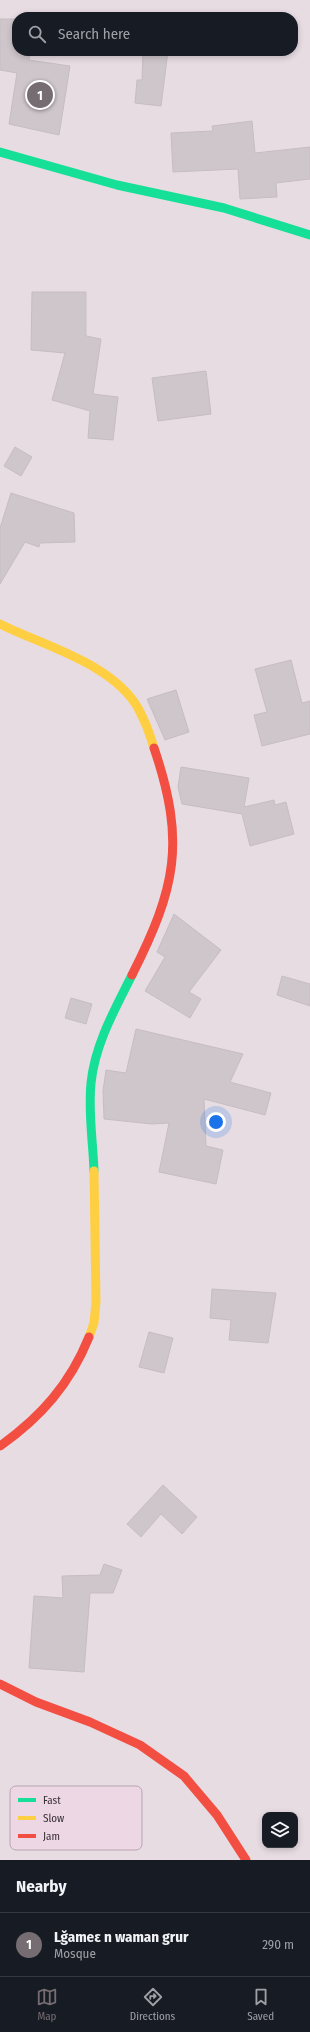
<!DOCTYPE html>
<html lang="en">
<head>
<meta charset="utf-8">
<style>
	body { margin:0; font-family:"Fira Sans Condensed",sans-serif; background:#242831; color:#f1f3f6 }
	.controls { position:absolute; right:12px; bottom:12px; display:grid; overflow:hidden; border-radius:8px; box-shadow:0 2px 6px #0003 }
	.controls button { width:36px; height:36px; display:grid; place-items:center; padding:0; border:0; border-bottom:1px solid #363941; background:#171b24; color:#f1f3f6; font:20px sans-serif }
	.you { position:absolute; left:216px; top:1122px; width:14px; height:14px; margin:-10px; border:3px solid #fff; border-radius:50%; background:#1a73e8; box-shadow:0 0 0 6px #1a73e833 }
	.badge { display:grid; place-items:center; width:26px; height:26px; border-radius:50%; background:#766d73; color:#fff; font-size:13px; font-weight:700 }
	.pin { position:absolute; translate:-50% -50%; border:2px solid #fff; box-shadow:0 1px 4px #0006 }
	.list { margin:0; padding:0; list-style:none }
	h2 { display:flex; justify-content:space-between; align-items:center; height:52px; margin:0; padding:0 16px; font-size:17px }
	h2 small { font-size:13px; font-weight:400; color:#9ea1a6 }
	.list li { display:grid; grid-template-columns:26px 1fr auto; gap:12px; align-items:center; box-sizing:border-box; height:64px; padding:0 16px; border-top:1px solid #363941 }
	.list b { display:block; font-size:15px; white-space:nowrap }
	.list p { margin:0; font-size:13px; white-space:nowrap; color:#9ea1a6 }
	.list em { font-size:13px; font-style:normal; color:#9ea1a6 }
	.icon { flex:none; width:22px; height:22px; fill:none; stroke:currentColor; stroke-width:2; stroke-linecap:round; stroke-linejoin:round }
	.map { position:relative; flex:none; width:310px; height:1860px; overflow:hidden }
	.search { position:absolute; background:#171b24; box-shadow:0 2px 6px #0003; left:12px; right:12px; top:12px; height:44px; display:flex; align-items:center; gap:10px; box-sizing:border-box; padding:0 14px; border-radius:16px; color:#9ea1a6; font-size:15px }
	.sheet { height:116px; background:#171b24 }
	nav { display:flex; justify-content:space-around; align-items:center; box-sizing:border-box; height:56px; border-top:1px solid #363941; background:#171b24; font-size:11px; color:#9ea1a6 }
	nav a { display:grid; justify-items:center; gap:2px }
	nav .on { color:#766d73 }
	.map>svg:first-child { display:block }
</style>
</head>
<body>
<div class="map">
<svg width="310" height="1860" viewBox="0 0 310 1860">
	<rect width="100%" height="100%" fill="#e8dce3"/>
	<g fill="#cfc6cb" stroke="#c6bdc3">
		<path d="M0,19H17V51H30L29,60L70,66L59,135L9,124L17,73L0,70Z"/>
		<path d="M143,51H168L161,106L135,103L137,80H142Z"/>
		<path d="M252,121L255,153L310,147V179L276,183L277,197L240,199L238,169L173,172L171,133L213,131L212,126Z"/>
		<path d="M32,292H86V336L101,339L93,394L118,397L113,440L88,438L90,411L52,400L65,353L31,350Z"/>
		<path d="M206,371L211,414L158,421L152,378Z"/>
		<path d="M15,447L32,457L21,476L4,466Z"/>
		<path d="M11,493L74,513L75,542L40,543L39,547L25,542L0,584V528Z"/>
		<path d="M291,660L302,703L310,701V734L262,746L254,715L267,712L255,669Z"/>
		<path d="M176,690L189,732L165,740L147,699Z"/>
		<path d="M181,767L249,778L244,807L274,800L275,805L286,802L294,834L250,846L242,814L182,804L178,787Z"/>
		<path d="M174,914L221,950L189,992L201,999L190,1018L145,991L165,957L157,952Z"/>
		<path d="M282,976L310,984V1006L277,995Z"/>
		<path d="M71,998L92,1004L86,1024L65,1018Z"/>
		<path d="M136,1029L243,1054L230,1082L271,1093L265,1115L204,1099L206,1146L223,1150L216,1184L159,1172L169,1123L152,1124L104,1119L103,1091L106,1070L126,1073Z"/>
		<path d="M212,1289L276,1293L268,1343L229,1340L231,1320L210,1318Z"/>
		<path d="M149,1332L173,1338L164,1373L139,1367Z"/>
		<path d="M163,1485L197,1517L182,1534L161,1514L141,1537L127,1524Z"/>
		<path d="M104,1564L122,1570L113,1593H90L84,1672L29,1668L34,1596L63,1598L62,1576L100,1575Z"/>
	</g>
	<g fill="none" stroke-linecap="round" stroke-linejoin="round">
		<g stroke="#16e098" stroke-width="9">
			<path d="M0,152L117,185L224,208L310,235"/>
			<path d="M94,1171C93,1142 88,1112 91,1083C95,1044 115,1009 132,975"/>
		</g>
		<g stroke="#ffcf43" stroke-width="9">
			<path d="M0,624C44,646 112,663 138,708C145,721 150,734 154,748"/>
			<path d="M89,1337L94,1323L96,1302L94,1171"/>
		</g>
		<g stroke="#f24e42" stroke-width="9">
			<path d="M132,975C176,888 186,842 154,748"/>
			<path d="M0,1446C41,1417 70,1384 89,1337"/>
			<path d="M0,1684L36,1702L90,1722L140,1745L184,1776L217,1815L246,1860"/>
		</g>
	</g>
	<rect x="10" y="1786" width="132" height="64" rx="6" fill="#edd7e4" stroke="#b7a5b0" stroke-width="1"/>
	<rect x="18" y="1798" width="18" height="4" fill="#16e098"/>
	<rect x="18" y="1816" width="18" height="4" fill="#ffcf43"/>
	<rect x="18" y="1834" width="18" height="4" fill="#f24e42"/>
	<g font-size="11" fill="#393136">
		<text x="43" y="1804">Fast</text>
		<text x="43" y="1822">Slow</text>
		<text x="43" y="1840">Jam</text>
	</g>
</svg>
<div class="controls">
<button><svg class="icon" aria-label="layers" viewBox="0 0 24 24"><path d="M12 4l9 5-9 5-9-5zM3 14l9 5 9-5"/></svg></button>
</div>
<div class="you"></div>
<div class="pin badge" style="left:40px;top:95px">1</div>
<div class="search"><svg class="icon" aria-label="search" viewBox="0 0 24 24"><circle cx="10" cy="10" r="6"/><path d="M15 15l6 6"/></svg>Search here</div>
</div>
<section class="sheet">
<h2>Nearby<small></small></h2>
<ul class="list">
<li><span class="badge">1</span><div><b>Lǧameε n waman grur</b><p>Mosque</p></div><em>290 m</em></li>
</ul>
</section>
<nav>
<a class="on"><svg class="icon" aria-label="map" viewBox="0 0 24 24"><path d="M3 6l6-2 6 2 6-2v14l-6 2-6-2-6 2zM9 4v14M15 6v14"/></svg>Map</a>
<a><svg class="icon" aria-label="directions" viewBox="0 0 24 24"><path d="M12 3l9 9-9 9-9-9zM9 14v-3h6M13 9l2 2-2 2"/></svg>Directions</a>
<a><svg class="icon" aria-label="saved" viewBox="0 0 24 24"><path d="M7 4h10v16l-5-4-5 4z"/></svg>Saved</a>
</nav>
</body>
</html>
